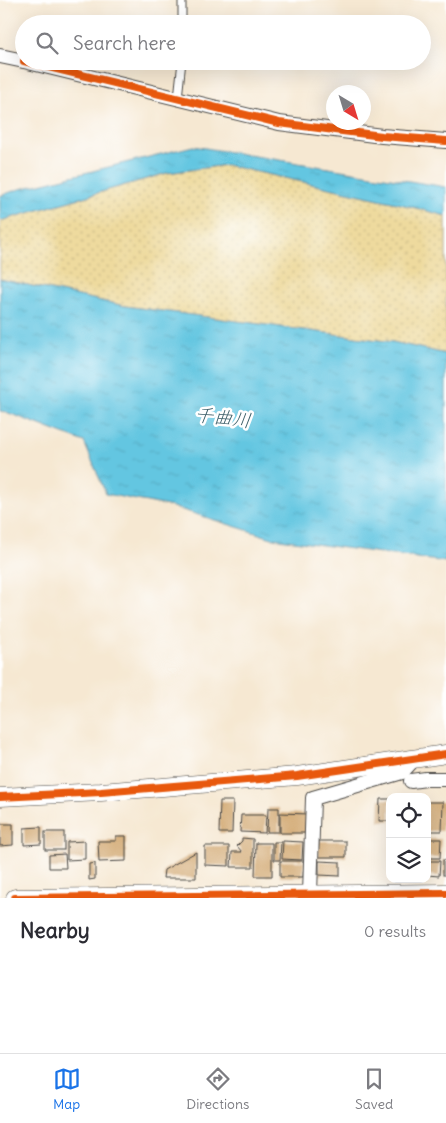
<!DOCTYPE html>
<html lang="en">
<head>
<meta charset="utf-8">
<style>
	body { margin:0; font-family:Delius,"Klee One",sans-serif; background:#f7f7f7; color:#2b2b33 }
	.controls { position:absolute; right:15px; bottom:15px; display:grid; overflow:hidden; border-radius:10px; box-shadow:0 5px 20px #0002 }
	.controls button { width:45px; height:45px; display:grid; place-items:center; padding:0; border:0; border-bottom:1px solid #e1e1e2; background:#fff; color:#2b2b33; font:25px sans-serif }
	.compass { position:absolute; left:326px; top:85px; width:45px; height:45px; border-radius:50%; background:#fff; box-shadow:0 5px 20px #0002; rotate:142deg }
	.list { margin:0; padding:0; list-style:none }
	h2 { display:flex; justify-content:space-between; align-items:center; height:65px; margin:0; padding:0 20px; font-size:21px }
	h2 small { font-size:16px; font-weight:400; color:#7c7c81 }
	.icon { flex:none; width:28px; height:28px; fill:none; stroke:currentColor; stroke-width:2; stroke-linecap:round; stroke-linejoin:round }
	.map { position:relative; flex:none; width:446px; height:898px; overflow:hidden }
	.search { position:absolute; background:#fff; box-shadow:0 5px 20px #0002; left:15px; right:15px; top:15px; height:55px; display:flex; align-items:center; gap:12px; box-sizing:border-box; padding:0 18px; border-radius:28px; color:#7c7c81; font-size:19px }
	.sheet { height:155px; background:#fff }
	nav { display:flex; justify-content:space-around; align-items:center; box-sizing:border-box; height:70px; border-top:1px solid #e1e1e2; background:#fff; font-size:14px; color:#7c7c81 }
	nav a { display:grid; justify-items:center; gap:2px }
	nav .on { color:#1a73e8 }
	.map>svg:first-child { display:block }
</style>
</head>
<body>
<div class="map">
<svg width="446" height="898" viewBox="0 0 446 898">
	<defs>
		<pattern id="sand-dots" width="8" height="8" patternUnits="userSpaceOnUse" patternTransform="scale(1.25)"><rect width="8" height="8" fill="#eeda9e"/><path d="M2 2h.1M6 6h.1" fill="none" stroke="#cb8" stroke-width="1.8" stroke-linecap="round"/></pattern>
		<pattern id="water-ripples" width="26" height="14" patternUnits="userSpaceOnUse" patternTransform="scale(1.25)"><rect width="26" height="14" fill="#63c6e1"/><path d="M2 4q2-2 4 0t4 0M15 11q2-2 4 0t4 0" fill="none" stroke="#56aac1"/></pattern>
	</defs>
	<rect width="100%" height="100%" fill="#fff"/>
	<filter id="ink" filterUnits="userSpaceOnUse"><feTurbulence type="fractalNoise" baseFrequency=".02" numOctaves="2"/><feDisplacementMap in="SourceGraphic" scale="10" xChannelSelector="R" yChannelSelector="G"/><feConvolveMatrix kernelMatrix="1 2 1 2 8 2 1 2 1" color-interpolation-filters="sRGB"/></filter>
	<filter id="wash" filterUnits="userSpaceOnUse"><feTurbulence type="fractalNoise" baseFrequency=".0096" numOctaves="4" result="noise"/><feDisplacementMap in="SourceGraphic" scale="20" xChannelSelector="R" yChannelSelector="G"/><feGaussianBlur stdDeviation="1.12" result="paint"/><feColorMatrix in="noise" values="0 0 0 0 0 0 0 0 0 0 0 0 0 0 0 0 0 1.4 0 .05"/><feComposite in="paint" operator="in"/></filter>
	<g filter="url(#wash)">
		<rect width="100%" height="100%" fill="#f6e8d2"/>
		<path fill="url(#sand-dots)" stroke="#8c8264" d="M226,165L397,203L446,216V354L393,342L125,306L0,279V221L167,173Z"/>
		<g fill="url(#water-ripples)" stroke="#477886">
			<path d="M193,146L446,187V216L397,203L226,165L167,173L0,221V196L16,190Z"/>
			<path d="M0,279L125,306L393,342L446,354V562L272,538L173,507L106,494L84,442L6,412L0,411Z"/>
		</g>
		<g id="blocks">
			<g fill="#d1a76f">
				<path d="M380,799H390V821H379Z"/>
				<path d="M220,801H233L232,833H219Z"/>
				<path d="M427,802H443L442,831H427Z"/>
				<path d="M268,808H279V832H267Z"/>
				<path d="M280,813L308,814L307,833H280Z"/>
				<path d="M241,815H266L265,833L240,832Z"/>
				<path d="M0,824H13V845L0,846Z"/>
				<path d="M41,827V844L24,845V828Z"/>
				<rect x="45" y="832" width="19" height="18"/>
				<path d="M116,836H126V861L99,862L98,841H116Z"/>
				<path d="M242,838L253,839V867H231L232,852H242L237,846L242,841Z"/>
				<path d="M427,839H441L440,858H427Z"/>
				<path d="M85,841V859L67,860V842Z"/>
				<path d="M283,841L303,842L302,860L282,859Z"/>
				<path d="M319,841H346V857H318Z"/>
				<path d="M274,842H281L280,860H274Z"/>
				<path d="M256,843H272V876H255Z"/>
				<path d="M205,846H229V866L205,865Z"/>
				<path d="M196,852V878H163L164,870Z"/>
				<path d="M65,854L66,868H49V855Z"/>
				<rect x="443" y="860" width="3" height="15"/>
				<path d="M280,861H304L303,877H280Z"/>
				<path d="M319,861L340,862V876L319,875Z"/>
				<path d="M427,861H440L439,876L427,875Z"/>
				<path d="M95,863V879L89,880V864Z"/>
			</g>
		</g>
	</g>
	<g filter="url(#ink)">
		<use href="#blocks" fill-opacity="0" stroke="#494744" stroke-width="1"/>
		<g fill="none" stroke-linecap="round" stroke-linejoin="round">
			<g stroke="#494744" stroke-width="9">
				<g id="service">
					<path d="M182,24V0"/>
					<path d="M178,98L182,61"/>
				</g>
			</g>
			<g stroke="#494744" stroke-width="16">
				<g id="minor">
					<path d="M0,56L24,61"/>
					<path d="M24,61L279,123L382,136L446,141"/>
					<path d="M411,781L426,779H446"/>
					<path d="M310,894L313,798L402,772L414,759"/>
				</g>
			</g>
			<g stroke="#494744" stroke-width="19">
				<g id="tertiary">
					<path d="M0,797L101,792L297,776L446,754"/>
					<path d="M15,898L446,893"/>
				</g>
			</g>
			<use href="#service" stroke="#fff" stroke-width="7"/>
			<use href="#minor" stroke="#fff" stroke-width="14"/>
			<use href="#tertiary" stroke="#fff" stroke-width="18"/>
			<g stroke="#fff" stroke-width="11">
				<g id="cycleway">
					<path d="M24,61L279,123L382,136L446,141"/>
					<path d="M0,797L101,792L297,776L446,754"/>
					<path d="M15,898L446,893"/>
				</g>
			</g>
			<use href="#cycleway" stroke="#e8590c" stroke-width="8"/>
		</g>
	</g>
	<g text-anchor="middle" stroke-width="5" stroke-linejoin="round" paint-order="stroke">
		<g font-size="19" font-style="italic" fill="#3f616b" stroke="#fff">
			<text transform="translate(223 417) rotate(7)" y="7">千曲川</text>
		</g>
	</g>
</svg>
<div class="controls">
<button><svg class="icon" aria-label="locate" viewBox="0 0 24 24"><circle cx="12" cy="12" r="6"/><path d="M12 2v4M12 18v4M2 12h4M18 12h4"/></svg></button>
<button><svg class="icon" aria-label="layers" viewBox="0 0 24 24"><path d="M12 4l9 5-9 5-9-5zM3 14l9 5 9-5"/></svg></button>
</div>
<svg class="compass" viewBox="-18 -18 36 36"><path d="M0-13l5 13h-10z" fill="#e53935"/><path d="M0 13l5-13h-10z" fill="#7c7c81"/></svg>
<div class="search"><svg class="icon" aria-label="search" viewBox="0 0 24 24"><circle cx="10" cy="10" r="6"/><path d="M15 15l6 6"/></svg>Search here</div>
</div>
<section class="sheet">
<h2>Nearby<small>0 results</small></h2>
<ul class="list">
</ul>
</section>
<nav>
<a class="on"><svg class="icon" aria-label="map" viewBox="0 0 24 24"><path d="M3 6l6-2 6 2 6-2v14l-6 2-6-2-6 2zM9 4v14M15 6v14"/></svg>Map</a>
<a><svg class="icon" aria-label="directions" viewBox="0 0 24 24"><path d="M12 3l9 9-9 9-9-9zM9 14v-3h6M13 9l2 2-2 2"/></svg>Directions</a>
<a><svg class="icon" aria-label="saved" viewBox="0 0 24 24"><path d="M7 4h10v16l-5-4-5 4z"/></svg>Saved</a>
</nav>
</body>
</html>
